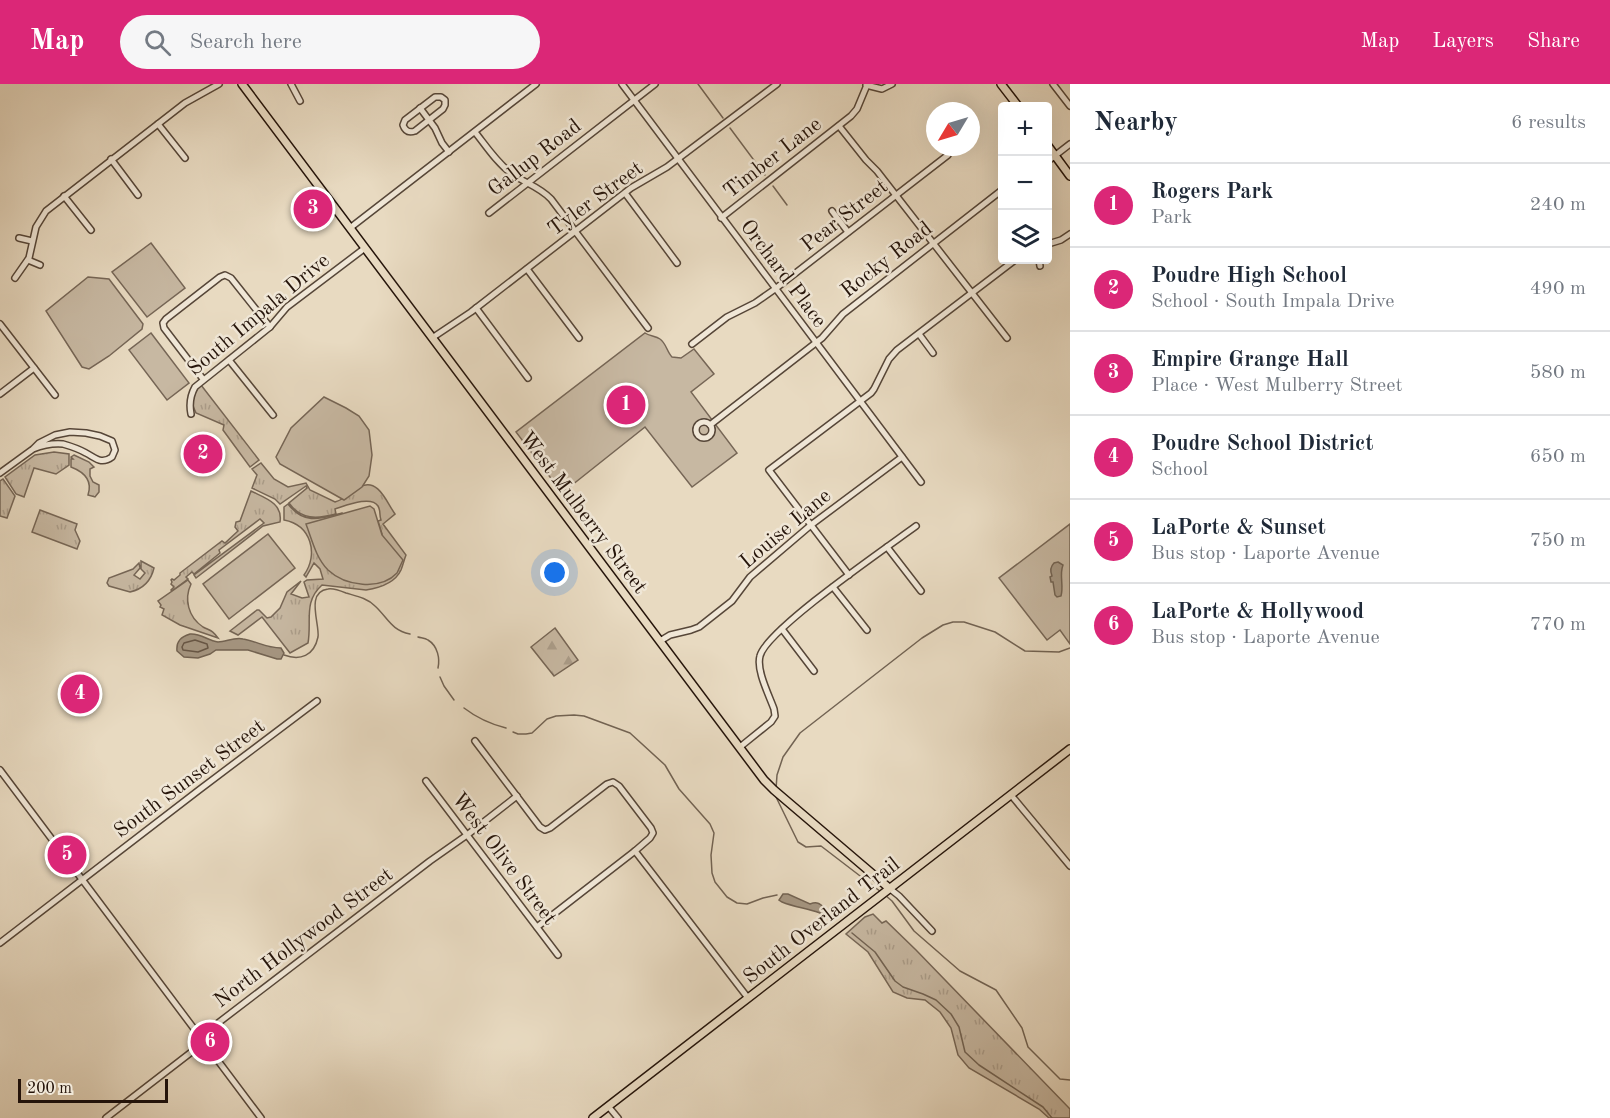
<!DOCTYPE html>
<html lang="en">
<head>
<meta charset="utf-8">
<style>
	body { margin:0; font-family:"Old Standard TT",serif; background:#f6f6f7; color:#1f2937 }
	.controls { position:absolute; right:18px; top:18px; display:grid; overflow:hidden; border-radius:6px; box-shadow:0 6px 24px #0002 }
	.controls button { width:54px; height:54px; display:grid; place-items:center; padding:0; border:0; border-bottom:2px solid #e0e1e3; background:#fff; color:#1f2937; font:30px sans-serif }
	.compass { position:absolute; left:926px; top:18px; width:54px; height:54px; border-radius:50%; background:#fff; box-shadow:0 6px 24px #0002; rotate:232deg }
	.scale { position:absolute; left:18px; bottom:15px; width:150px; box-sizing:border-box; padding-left:6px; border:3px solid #25140a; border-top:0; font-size:16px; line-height:21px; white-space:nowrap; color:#25140a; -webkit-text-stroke:4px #f0e7d7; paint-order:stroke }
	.you { position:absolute; left:555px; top:489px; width:21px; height:21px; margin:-15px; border:4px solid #fff; border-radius:50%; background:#1a73e8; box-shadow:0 0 0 9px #1a73e833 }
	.badge { display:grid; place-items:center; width:39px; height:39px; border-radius:50%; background:#db2777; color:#fff; font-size:20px; font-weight:700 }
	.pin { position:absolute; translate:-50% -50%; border:3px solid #fff; box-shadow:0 2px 6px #0006 }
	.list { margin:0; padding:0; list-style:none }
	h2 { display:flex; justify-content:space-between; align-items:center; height:78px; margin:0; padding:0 24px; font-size:26px }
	h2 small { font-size:20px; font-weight:400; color:#747a83 }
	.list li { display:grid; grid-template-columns:39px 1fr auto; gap:18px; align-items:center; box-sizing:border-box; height:84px; padding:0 24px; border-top:2px solid #e0e1e3 }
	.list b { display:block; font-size:22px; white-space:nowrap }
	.list p { margin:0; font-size:20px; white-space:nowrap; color:#747a83 }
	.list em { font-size:20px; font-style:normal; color:#747a83 }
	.icon { flex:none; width:33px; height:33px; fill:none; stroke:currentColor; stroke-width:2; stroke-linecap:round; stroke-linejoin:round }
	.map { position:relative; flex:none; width:1070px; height:1034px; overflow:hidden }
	header { display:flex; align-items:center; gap:36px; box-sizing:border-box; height:84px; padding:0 30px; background:#db2777; color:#fff }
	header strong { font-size:28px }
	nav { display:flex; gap:33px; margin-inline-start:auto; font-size:21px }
	.search { width:420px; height:54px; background:#f6f6f7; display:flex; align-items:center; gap:15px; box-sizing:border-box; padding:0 21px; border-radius:33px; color:#747a83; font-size:22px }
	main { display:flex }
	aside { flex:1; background:#fff }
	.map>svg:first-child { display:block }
</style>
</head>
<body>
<header>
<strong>Map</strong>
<div class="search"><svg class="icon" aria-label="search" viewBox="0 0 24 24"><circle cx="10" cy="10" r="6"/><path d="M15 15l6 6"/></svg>Search here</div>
<nav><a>Map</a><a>Layers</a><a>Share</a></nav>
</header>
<main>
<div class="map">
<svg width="1070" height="1034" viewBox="0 0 1070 1034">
	<defs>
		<pattern id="grass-tufts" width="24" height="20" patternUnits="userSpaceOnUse" patternTransform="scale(1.5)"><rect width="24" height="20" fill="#c7b8a2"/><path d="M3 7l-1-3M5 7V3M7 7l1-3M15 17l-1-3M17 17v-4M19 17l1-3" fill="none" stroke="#ab9d8a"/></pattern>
		<pattern id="forest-firs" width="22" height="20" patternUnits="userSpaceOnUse" patternTransform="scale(1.5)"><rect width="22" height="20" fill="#c7b8a2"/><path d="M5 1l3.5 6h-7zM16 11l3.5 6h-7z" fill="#ab9d8a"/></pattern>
	</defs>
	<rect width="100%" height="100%" fill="#e8dac1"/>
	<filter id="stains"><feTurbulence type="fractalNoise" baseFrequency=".00333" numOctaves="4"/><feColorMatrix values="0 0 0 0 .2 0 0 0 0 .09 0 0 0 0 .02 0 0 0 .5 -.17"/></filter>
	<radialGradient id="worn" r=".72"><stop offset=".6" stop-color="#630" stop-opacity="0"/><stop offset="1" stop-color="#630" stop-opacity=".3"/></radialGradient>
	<g fill="url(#grass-tufts)" stroke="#766656" stroke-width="1.5">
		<path d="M201,301L259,376L250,383L223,346L224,341L196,329C190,319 193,309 201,301Z"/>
		<path d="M54,368L69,370V381L56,390L34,384L24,413L16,410L5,393L35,371Z"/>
		<path d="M74,371L89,378L94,383L90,385V392L93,398L99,401V408L95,413L88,411C93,396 84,388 71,383V375H73L71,373Z"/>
		<path d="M261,379L274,395L288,403L306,399L310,406L335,418C347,414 350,409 360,403C378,393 387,419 395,430L383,440L406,471C404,476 403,481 401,486C395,499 379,504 366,506L322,501C303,518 312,537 308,559L290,569L262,533L238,551L230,547L257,526H259L267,534L271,533L280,524L287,508L301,497L291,510L302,514L309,513L304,498L307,496L323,495L320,485L314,479L306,493L304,491C319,470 311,441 284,436V423L288,420C304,441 320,435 342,429L347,447L382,450L378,437L381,436C379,431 381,427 378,422C371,411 345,422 335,425L336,430C317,435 301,436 289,419L307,404L306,402L280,420L275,415L252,404L257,391L252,385Z"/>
		<path d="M3,395L15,412L7,434L0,432V397Z"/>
		<path d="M251,407C265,414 283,419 280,438L263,442L196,494L194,491L264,439L260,435L219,466L220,469L194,490L192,488L186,493L188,495L172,507L171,506L174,503L171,500L172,498L171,496L172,495L174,496L180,491V489L222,457L225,459L238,447L235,443L236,438L240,437Z"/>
		<path d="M40,426L77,440L75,446L80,457L77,465L32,448Z"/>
		<path d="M141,477L154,484C151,497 143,505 130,508L109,502L107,499L109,494L133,485L139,479L140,484L134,491L140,495L145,489L141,485Z"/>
		<path d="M188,496L191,500C184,515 188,533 203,543C211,547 212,546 218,554L180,541L162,531L164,525L160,523L161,521L158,517Z"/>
		<path d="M873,830L882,839L886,837L916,866L1070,1025V1034H1049L1039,1025L969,984L958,971L951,944L940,928L925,916L907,914L893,908L868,868L846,850L865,833Z"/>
	</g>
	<path fill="url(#forest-firs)" stroke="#766656" stroke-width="1.5" d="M555,544L578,576L554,592L531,563Z"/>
	<g fill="#c7b8a2" stroke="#766656" stroke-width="1.5">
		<path d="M151,159L185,204L147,233L112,188Z"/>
		<path d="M88,193L109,195L143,240L142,245L109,272L89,285L82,283L46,227Z"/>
		<path d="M151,249L189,299L167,316L129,266Z"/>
		<path d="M645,249C649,252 656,252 660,255C666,259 667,268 672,273L681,274L694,265L714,290L691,308L737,369L692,403L645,343L562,409L516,348Z"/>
		<path d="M324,313L346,324L359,332L369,346L372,371L369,392L362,403L344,416L280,380L276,373L291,344Z"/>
		<path d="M370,422L374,425L382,451L403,476C401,480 399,485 397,489C380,507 345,502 328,486C316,474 312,456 306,440Z"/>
		<path d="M1070,440V560L1060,546L1047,556L999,494Z"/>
		<path d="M268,450L295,484L229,535L203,500Z"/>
	</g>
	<g fill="#a69783" stroke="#726353" stroke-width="1.5">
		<path d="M1058,478L1063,481C1059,491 1064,501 1061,512L1057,513L1055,511L1053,498H1051L1050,493L1052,492C1050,487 1050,483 1054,479Z"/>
		<path d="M190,550C201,549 208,557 218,558C226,558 234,553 243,555C256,557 266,564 281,564L284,569L281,575H277L248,566H216L210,570L198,574L184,573L177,567C176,557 181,553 190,550Z"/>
		<path d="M783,810H788L810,820C818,817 820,820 826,825C830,828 835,829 838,832L834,836C818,825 799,825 782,818L779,816Z"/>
	</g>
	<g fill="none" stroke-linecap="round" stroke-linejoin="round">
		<path stroke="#665646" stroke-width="1.5" d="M195,556L207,560L208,564L198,568L183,566L182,563L184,559Z"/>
		<g stroke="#726353" stroke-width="1.5">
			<path d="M698,0L723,34"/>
			<path d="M730,44L765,91"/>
			<path d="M773,102L787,121"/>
			<path d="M418,553C421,554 425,554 428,556C438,562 440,575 438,584"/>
			<path d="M284,571C300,577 314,572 318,553C320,540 305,508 328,505C333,504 341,507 346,509C356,512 367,514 375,522C388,534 391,546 410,550"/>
			<path d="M440,593L444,602L454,616"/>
			<path d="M464,624C477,634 490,640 506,644"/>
			<path d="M513,648L518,650H526L532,649L547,635L556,632L574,631L584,632L630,649L665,681L679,705L710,740L714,749L711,771L712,789L715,798L727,813L737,819L747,820L763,814L777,811"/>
			<path d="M776,705L777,691L783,673L800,649L922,554L943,541L953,538H964L995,548L1025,567L1059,568L1070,564"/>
			<path d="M776,713L798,758L806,763L821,762L881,808"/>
			<path d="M885,811L892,817L914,847L960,887L996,906L1022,944L1028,963L1060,995L1070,996"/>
			<path d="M852,849L875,868L895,897L903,903L923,910L936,916L951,930L959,943L965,968L979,981L1043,1023L1052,1034"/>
		</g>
		<g stroke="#564638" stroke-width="8">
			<g id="minor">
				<path d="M291,0L300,17"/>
				<path d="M622,0L921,398"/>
				<path d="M1053,0L1070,22"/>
				<path d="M866,1L882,5L892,0"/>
				<path d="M435,13H441L445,16V21L443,25L415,47C409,49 405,47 403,41L405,36Z"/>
				<path d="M420,24L435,44L442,59L449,68"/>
				<path d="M158,40L185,74"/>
				<path d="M839,42L866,76L877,87L1007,254"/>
				<path d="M475,48C486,62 497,79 512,90C525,99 540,103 551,115L648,244"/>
				<path d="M111,75L138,111"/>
				<path d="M1048,77L1070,60"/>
				<path d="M625,109L677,179"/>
				<path d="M64,112L91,146"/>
				<path d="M832,127L848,148"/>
				<path d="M489,129L655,0"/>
				<path d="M721,134L851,32L857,25L867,1"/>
				<path d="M350,144L536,0"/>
				<path d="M19,154L32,157"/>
				<path d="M1048,160L1061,156L1070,150"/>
				<path d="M28,176L40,181"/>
				<path d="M1039,176L1040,182"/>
				<path d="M527,185L579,254"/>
				<path d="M15,194L29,174L36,143L46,127L185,19L219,0"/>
				<path d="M476,224L528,294"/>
				<path d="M0,240L55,311"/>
				<path d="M919,250L933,269"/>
				<path d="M432,254L471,228L631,104L667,83L777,0"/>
				<path d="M692,260L727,233L755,219L775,205L948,71L952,63"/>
				<path d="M229,276L273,331"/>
				<path d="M203,295L164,244L163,239L166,235L220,193L225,191L231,194L270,243"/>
				<path d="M0,310L34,284"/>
				<path d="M191,330C189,320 190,312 195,303L270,243L287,223L365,164"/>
				<circle cx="704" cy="346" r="8"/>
				<path d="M710,341L822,254L843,230L1002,106"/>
				<path d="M0,389L33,365L39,359L55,351L70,348L86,349L100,352L112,357L115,366L112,373C101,381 96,374 86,369C79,365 70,362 63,360C52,359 43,361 33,365"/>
				<path d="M887,463L921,507"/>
				<path d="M849,491L769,386L871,309L874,305L889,275L897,266L1015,176"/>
				<path d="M833,503L867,546"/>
				<path d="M782,545L814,587"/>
				<path d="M660,557L670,551L691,546L699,543L732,517L750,493L811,441L902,373"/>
				<path d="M475,657L540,743L545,746L550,744L607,700L613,698L619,702L651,744L653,749L650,754L635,767L537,843"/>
				<path d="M740,663L771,638L775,632L774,625C769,611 756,586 760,572C766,546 889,462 916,442"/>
				<path d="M0,686L261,1034"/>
				<path d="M426,697L558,871"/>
				<path d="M1011,711L1070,782"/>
				<path d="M635,767L748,914"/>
				<path d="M889,804L899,812L932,847"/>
				<path d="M0,859L199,706L317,617"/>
				<path d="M608,1022L618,1034"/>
				<path d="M106,1034L198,963L201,954L205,949L430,777L467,751L517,712"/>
			</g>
		</g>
		<g stroke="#25140a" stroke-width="10">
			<g id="major">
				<path d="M242,0L764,696L774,706L889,804"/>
				<path d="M1001,0L1018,22"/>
				<path d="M1048,62L1070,92"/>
				<path d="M593,1034L1070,665"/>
			</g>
		</g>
		<use href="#minor" stroke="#f0e7d7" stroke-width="5"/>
		<use href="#major" stroke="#e8dac1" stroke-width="7"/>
	</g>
	<g text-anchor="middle" stroke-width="5" stroke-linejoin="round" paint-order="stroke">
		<g font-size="21" fill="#25140a" stroke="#f0e7d7">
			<text transform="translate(534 73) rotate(-38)" y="7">Gallup Road</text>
			<text transform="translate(772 73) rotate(-38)" y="7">Timber Lane</text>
			<text transform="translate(595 114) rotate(-36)" y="7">Tyler Street</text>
			<text transform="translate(844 131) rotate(-38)" y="7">Pear Street</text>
			<text transform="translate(886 175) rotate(-38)" y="7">Rocky Road</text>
			<text transform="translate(784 189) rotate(53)" y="7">Orchard Place</text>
			<text transform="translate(258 230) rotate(-40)" y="7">South Impala Drive</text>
			<text transform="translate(584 428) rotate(53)" y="7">West Mulberry Street</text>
			<text transform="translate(785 444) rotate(-40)" y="7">Louise Lane</text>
			<text transform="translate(189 694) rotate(-37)" y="7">South Sunset Street</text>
			<text transform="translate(505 774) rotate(53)" y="7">West Olive Street</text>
			<text transform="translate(821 836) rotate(-38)" y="7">South Overland Trail</text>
			<text transform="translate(303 853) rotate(-37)" y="7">North Hollywood Street</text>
		</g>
	</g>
	<rect width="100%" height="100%" filter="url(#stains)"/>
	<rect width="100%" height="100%" fill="url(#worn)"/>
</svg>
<div class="controls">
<button>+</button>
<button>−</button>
<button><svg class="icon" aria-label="layers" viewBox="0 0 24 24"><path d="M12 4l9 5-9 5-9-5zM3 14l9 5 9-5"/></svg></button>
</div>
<svg class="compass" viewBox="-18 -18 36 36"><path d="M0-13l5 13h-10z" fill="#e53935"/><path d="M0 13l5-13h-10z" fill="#747a83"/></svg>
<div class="scale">200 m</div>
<div class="you"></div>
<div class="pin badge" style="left:626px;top:321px">1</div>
<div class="pin badge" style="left:203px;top:370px">2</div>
<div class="pin badge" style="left:313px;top:125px">3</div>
<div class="pin badge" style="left:80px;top:610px">4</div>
<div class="pin badge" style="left:67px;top:771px">5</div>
<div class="pin badge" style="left:210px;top:958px">6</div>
</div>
<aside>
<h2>Nearby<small>6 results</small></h2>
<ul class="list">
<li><span class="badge">1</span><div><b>Rogers Park</b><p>Park</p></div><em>240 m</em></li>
<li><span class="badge">2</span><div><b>Poudre High School</b><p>School · South Impala Drive</p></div><em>490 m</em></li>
<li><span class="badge">3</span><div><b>Empire Grange Hall</b><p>Place · West Mulberry Street</p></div><em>580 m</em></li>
<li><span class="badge">4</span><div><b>Poudre School District</b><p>School</p></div><em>650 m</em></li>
<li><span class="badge">5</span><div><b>LaPorte &amp; Sunset</b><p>Bus stop · Laporte Avenue</p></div><em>750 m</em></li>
<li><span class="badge">6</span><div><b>LaPorte &amp; Hollywood</b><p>Bus stop · Laporte Avenue</p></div><em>770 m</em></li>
</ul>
</aside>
</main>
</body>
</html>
